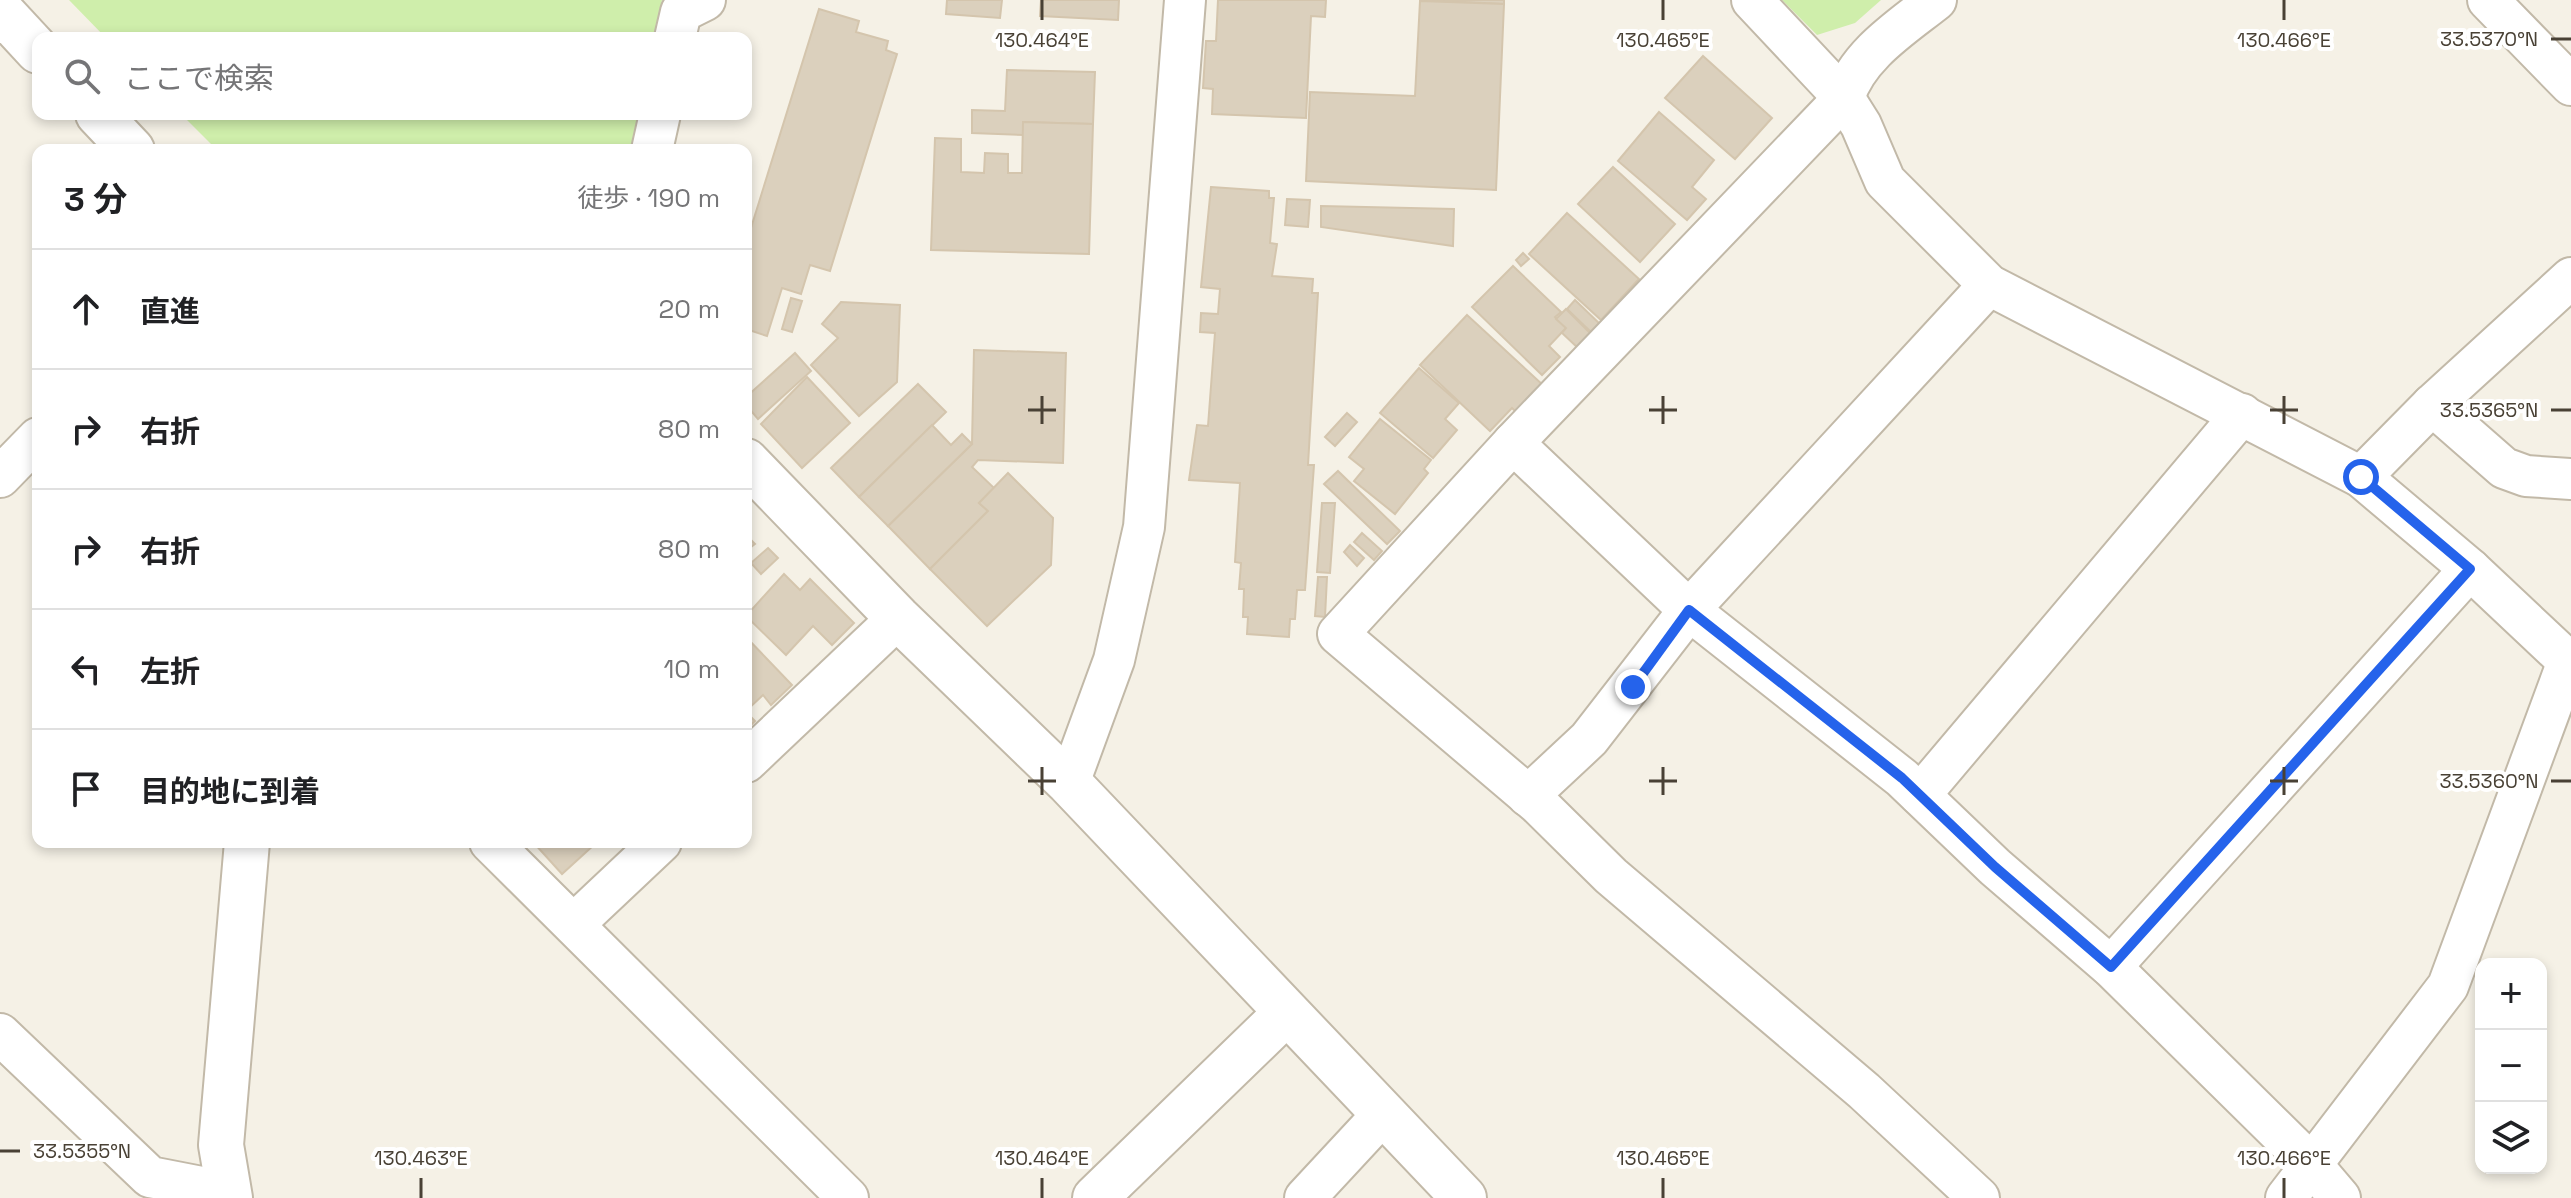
<!DOCTYPE html>
<html lang="ja">
<head>
<meta charset="utf-8">
<style>
	body { margin:0; font-family:"Space Grotesk","Noto Sans JP",sans-serif; background:#f2f2f2; color:#202124 }
	.controls { position:absolute; right:24px; bottom:24px; display:grid; overflow:hidden; border-radius:16px; box-shadow:0 4px 12px #0003 }
	.controls button { width:72px; height:72px; display:grid; place-items:center; padding:0; border:0; border-bottom:2px solid #e0e0e0; background:#fff; color:#202124; font:40px sans-serif }
	.stop { position:absolute; width:24px; height:24px; margin:-18px; border:6px solid #2563eb; border-radius:50%; background:#fff }
	.stop.end { background:#2563eb; border-color:#fff; box-shadow:0 2px 8px #0008 }
	.list { margin:0; padding:0; list-style:none }
	h2 { display:flex; justify-content:space-between; align-items:center; height:104px; margin:0; padding:0 32px; font-size:34px }
	h2 small { font-size:26px; font-weight:400; color:#757577 }
	.list li { display:grid; grid-template-columns:52px 1fr auto; gap:24px; align-items:center; box-sizing:border-box; height:120px; padding:0 32px; border-top:2px solid #e0e0e0 }
	.list b { display:block; font-size:30px; white-space:nowrap }
	.list em { font-size:26px; font-style:normal; color:#757577 }
	.icon { flex:none; width:44px; height:44px; fill:none; stroke:currentColor; stroke-width:2; stroke-linecap:round; stroke-linejoin:round }
	.map { position:relative; flex:none; width:2571px; height:1198px; overflow:hidden }
	.search { position:absolute; background:#fff; box-shadow:0 4px 12px #0003; left:32px; top:32px; width:720px; height:88px; display:flex; align-items:center; gap:20px; box-sizing:border-box; padding:0 28px; border-radius:16px; color:#757577; font-size:30px }
	.panel { position:absolute; background:#fff; box-shadow:0 4px 12px #0003; left:32px; top:144px; width:720px; height:704px; border-radius:16px }
	.map>svg:first-child { display:block }
</style>
</head>
<body>
<div class="map">
<svg width="2571" height="1198" viewBox="0 0 2571 1198">
	<rect width="100%" height="100%" fill="#f5f1e6"/>
	<g fill="#cfeeab">
		<path d="M69,0H662L654,38H106Z"/>
		<path d="M1782,0H1881L1855,23L1817,35Z"/>
		<path d="M181,114H639L631,150H217Z"/>
	</g>
	<g fill="#dbd0bd" stroke="#d4c5ad" stroke-width="2">
		<path d="M947,0H1002L1000,18L946,14Z"/>
		<path d="M1041,0H1119L1118,20L1040,16Z"/>
		<path d="M1218,0H1326L1325,17L1311,16L1306,118L1212,114L1213,89L1203,88L1206,41H1216Z"/>
		<path d="M1420,0H1504V4Z"/>
		<path d="M1420,1L1504,4L1496,190L1306,181L1310,92L1415,96Z"/>
		<path d="M819,9L859,21L856,32L888,41L886,50L897,54L830,271L810,265L801,294L782,288L767,336L746,329V244Z"/>
		<path d="M1703,56L1772,118L1735,159L1665,98Z"/>
		<path d="M1007,70L1095,72L1093,124L1023,122V135L972,133V110L1005,111Z"/>
		<path d="M1659,112L1714,160L1692,187L1706,199L1687,220L1618,161Z"/>
		<path d="M1023,122L1093,124L1089,254L931,250L935,138L961,139V172L984,173L985,153L1008,154V173H1022Z"/>
		<path d="M1613,167L1675,224L1640,262L1578,204Z"/>
		<path d="M1211,187L1269,191V198H1274L1270,243L1277,244L1272,276L1313,279L1312,293H1318L1308,465H1314L1305,590H1297L1295,619H1290L1289,637L1247,634L1248,617H1243L1244,589H1239L1241,563L1235,562L1240,483L1189,480L1197,425L1208,426L1215,333L1200,332L1201,313L1218,314L1220,289L1201,287Z"/>
		<path d="M1287,199L1310,200L1308,227L1285,225Z"/>
		<path d="M1321,206L1454,209L1453,246L1321,227Z"/>
		<path d="M1567,213L1639,279L1601,320L1529,254Z"/>
		<path d="M1523,253L1529,259L1521,266L1516,260Z"/>
		<path d="M1513,266L1561,312L1555,317L1566,328L1549,346L1560,357L1542,375L1472,307Z"/>
		<path d="M791,298L802,301L792,332L782,329Z"/>
		<path d="M1575,300L1601,325L1593,334L1567,309Z"/>
		<path d="M841,302L900,305L897,382L859,416L811,365L838,338L822,324Z"/>
		<path d="M1566,309L1591,334L1578,348L1562,333L1566,328L1556,319Z"/>
		<path d="M1467,315L1544,386L1518,414L1512,408L1490,431L1420,365Z"/>
		<path d="M974,350L1066,353L1063,463L978,460L972,467L994,488L979,503L988,511L930,569L888,526L972,444Z"/>
		<path d="M795,353L811,371L758,419L746,405V397Z"/>
		<path d="M1419,368L1459,403L1445,419L1457,430L1433,458L1380,413Z"/>
		<path d="M807,377L850,423L802,468L761,424Z"/>
		<path d="M918,384L946,412L859,497L831,468Z"/>
		<path d="M1347,413L1357,422L1335,446L1325,437Z"/>
		<path d="M1380,419L1431,460L1424,469L1428,473L1395,514L1354,481L1364,469L1349,457Z"/>
		<path d="M932,425L951,445L962,434L972,444L888,526L859,497Z"/>
		<path d="M1338,471L1400,531L1387,544L1324,484Z"/>
		<path d="M1008,473L1053,518L1051,565L987,626L930,569L988,511L979,503Z"/>
		<path d="M1322,503H1335L1330,573L1317,572Z"/>
		<path d="M1362,533L1382,551L1374,560L1354,542Z"/>
		<path d="M746,535L755,544L746,551Z"/>
		<path d="M1350,545L1364,558L1357,566L1344,552Z"/>
		<path d="M768,548L778,558L761,574L751,563Z"/>
		<path d="M784,574L800,590L810,579L854,623L832,645L813,626L786,655L746,616Z"/>
		<path d="M1318,577H1327L1325,617L1315,616Z"/>
		<path d="M746,637L792,685L771,705L763,695L746,711Z"/>
		<path d="M746,712L755,721L746,730Z"/>
		<path d="M533,842H593L595,844L562,874Z"/>
	</g>
	<g fill="none" stroke-linecap="round" stroke-linejoin="round">
		<g stroke="#c2b9a8" stroke-width="44">
			<g id="minor">
				<path d="M1752,0L1844,98L1861,125L1885,181L1989,285L2361,477L2470,569L2571,664"/>
				<path d="M2488,0L2571,85"/>
				<path d="M675,38L681,12L705,0"/>
				<path d="M652,150L660,114"/>
				<path d="M2432,405L2571,278"/>
				<path d="M1513,443L1844,98C1857,55 1902,27 1936,0"/>
				<path d="M0,477L38,438"/>
				<path d="M2361,477L2432,405L2504,468L2526,476L2571,479"/>
				<path d="M746,762L898,618"/>
				<path d="M1069,783L1114,660L1144,527L1185,0"/>
				<path d="M1920,795L2242,414"/>
				<path d="M1528,796L1589,739L1689,610L1989,285"/>
				<path d="M490,842L848,1198"/>
				<path d="M574,924L661,842"/>
				<path d="M2111,967L2470,569"/>
				<path d="M0,1034L150,1177L227,1192"/>
				<path d="M1305,1198L1383,1114"/>
				<path d="M1979,1198L1864,1091L1611,876L1538,804L1338,634L1513,443L1689,610L1902,778L1995,867L2111,967L2312,1165L2340,1198"/>
				<path d="M2286,1198L2448,986L2568,661"/>
			</g>
		</g>
		<g stroke="#c2b9a8" stroke-width="48">
			<g id="tertiary">
				<path d="M0,10L38,51"/>
				<path d="M98,114L132,150"/>
				<path d="M746,461L898,618L1069,783L1464,1198"/>
				<path d="M230,1198L221,1145L247,842"/>
				<path d="M1095,1198L1286,1013"/>
			</g>
		</g>
		<use href="#minor" stroke="#fff" stroke-width="40"/>
		<use href="#tertiary" stroke="#fff" stroke-width="44"/>
	</g>
	<g fill="none" stroke-linecap="round" stroke-linejoin="round">
		<path stroke="#2563eb" stroke-width="10" d="M1633,687L1689,610L1902,778L1995,867L2111,967L2470,569L2361,477"/>
	</g>
	<path fill="none" stroke="#494135" stroke-width="3" d="M1042,0V20M1663,0V20M2284,0V20M2551,39H2571M1042,396V424M1663,396V424M2284,396V424M1028,410H1056M1649,410H1677M2270,410H2298M2551,410H2571M1042,767V795M1663,767V795M2284,767V795M1028,781H1056M1649,781H1677M2270,781H2298M2551,781H2571M0,1151H20M421,1178V1198M1042,1178V1198M1663,1178V1198M2284,1178V1198"/>
	<g font-size="20" text-anchor="middle" fill="#494135" stroke="#fff" stroke-width="8" stroke-linejoin="round" paint-order="stroke">
		<text x="2489" y="46">33.5370°N</text>
		<text x="1042" y="47">130.464°E</text>
		<text x="1663" y="47">130.465°E</text>
		<text x="2284" y="47">130.466°E</text>
		<text x="2489" y="417">33.5365°N</text>
		<text x="2489" y="788">33.5360°N</text>
		<text x="82" y="1158">33.5355°N</text>
		<text x="421" y="1165">130.463°E</text>
		<text x="1042" y="1165">130.464°E</text>
		<text x="1663" y="1165">130.465°E</text>
		<text x="2284" y="1165">130.466°E</text>
	</g>
</svg>
<div class="controls">
<button>+</button>
<button>−</button>
<button><svg class="icon" aria-label="layers" viewBox="0 0 24 24"><path d="M12 4l9 5-9 5-9-5zM3 14l9 5 9-5"/></svg></button>
</div>
<div class="stop" style="left:2361px;top:477px"></div>
<div class="stop end" style="left:1633px;top:687px"></div>
<div class="search"><svg class="icon" aria-label="search" viewBox="0 0 24 24"><circle cx="10" cy="10" r="6"/><path d="M15 15l6 6"/></svg>ここで検索</div>
<section class="panel">
<h2>3 分<small>徒歩 · 190 m</small></h2>
<ul class="list">
<li><svg class="icon" aria-label="ahead" viewBox="0 0 24 24"><path d="M12 20V5M6 11l6-6 6 6"/></svg><div><b>直進</b></div><em>20 m</em></li>
<li><svg class="icon" aria-label="right" viewBox="0 0 24 24"><path d="M7 20v-9h11M14 6l5 5-5 5"/></svg><div><b>右折</b></div><em>80 m</em></li>
<li><svg class="icon" aria-label="right" viewBox="0 0 24 24"><path d="M7 20v-9h11M14 6l5 5-5 5"/></svg><div><b>右折</b></div><em>80 m</em></li>
<li><svg class="icon" aria-label="left" viewBox="0 0 24 24"><path d="M17 20v-9H6M10 6l-5 5 5 5"/></svg><div><b>左折</b></div><em>10 m</em></li>
<li><svg class="icon" aria-label="arrive" viewBox="0 0 24 24"><path d="M6 21V4h12l-3 4 3 4H6"/></svg><div><b>目的地に到着</b></div></li>
</ul>
</section>
</div>
</body>
</html>
